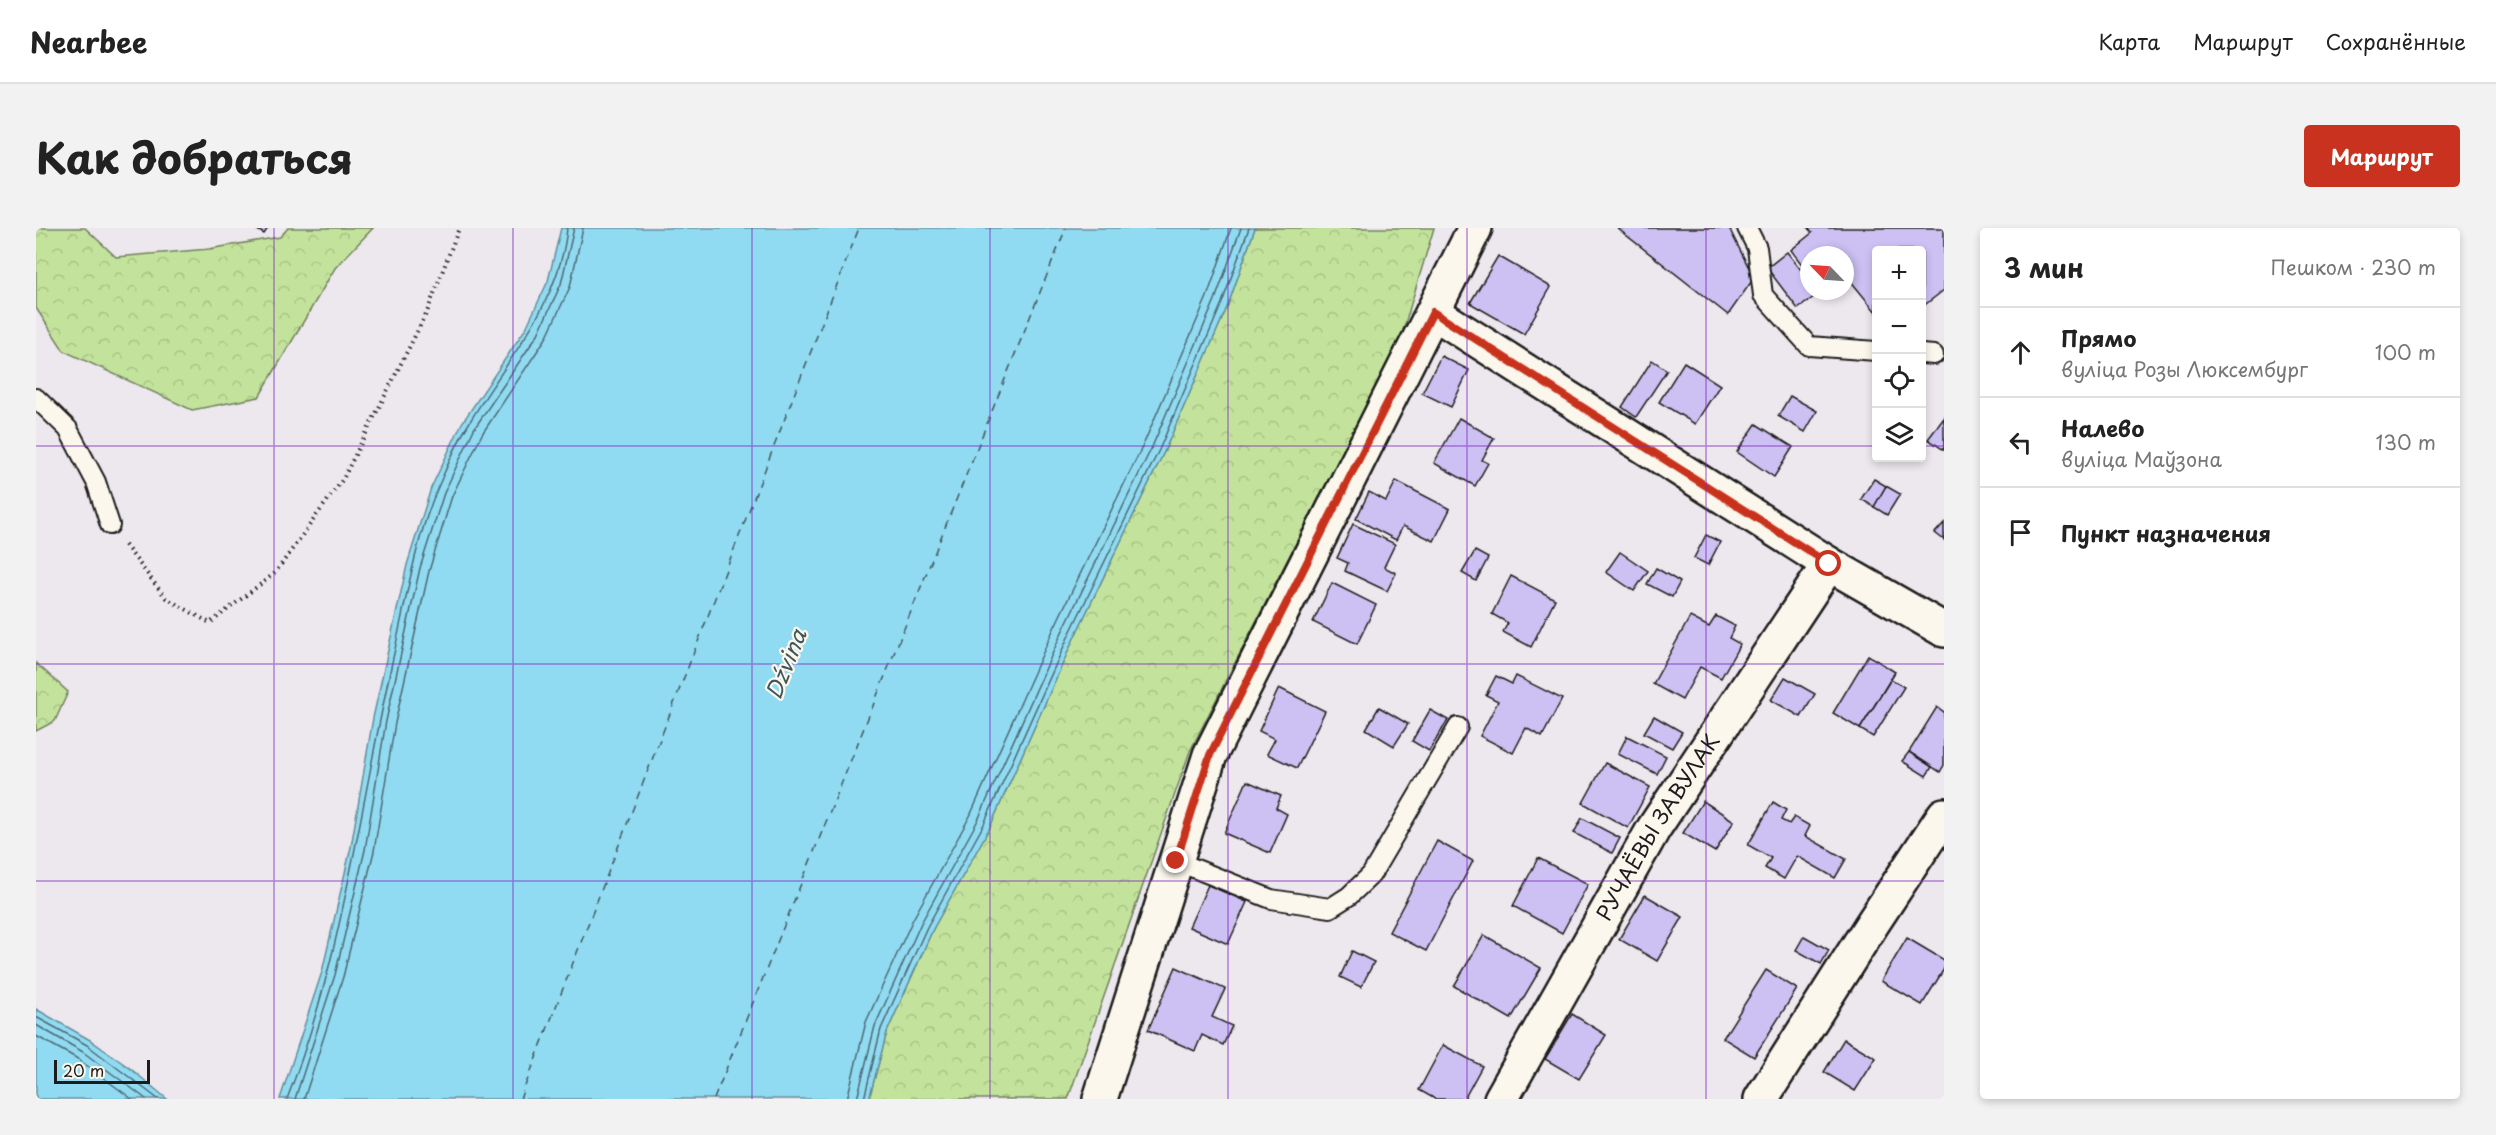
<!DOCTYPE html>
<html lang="ru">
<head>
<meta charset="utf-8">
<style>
	body { margin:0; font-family:"Playpen Sans",sans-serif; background:#f2f2f2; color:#222 }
	.controls { position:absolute; right:18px; top:18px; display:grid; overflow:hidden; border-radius:6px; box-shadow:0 3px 9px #0003 }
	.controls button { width:54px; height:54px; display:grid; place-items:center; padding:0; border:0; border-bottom:2px solid #e0e0e0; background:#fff; color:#222; font:30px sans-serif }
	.compass { position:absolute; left:1764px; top:18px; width:54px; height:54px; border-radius:50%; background:#fff; box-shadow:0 3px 9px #0003; rotate:295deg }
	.scale { position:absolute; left:18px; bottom:15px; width:96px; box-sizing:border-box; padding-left:6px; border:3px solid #1c1c1c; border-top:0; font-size:16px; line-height:21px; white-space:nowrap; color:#1c1c1c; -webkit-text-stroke:4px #fbf7ec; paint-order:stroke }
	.stop { position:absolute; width:18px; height:18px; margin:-14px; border:4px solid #c8321e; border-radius:50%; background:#fff }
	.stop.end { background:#c8321e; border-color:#fff; box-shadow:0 2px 6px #0008 }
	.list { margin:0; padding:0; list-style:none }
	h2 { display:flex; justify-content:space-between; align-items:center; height:78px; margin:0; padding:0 24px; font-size:26px }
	h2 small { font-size:20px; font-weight:400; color:#767676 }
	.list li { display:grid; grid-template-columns:39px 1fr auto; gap:18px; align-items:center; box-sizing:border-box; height:90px; padding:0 24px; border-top:2px solid #e0e0e0 }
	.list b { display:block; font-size:22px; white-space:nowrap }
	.list p { margin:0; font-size:20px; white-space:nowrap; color:#767676 }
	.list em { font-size:20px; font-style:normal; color:#767676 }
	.icon { flex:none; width:33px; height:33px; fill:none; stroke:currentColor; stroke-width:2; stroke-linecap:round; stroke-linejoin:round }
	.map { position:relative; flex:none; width:1908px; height:871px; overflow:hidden; border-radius:6px }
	header { display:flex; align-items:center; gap:36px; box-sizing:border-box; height:84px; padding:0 30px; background:#fff; border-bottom:2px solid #e0e0e0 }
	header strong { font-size:28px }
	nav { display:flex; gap:33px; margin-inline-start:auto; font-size:21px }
	.intro { display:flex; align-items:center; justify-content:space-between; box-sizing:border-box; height:144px; padding:0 36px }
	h1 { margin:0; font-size:42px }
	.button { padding:15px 27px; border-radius:6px; background:#c8321e; color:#fff; font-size:21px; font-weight:700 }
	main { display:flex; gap:36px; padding:0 36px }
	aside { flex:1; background:#fff; border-radius:6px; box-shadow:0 3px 9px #0003 }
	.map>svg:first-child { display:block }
</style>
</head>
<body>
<header>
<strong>Nearbee</strong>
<nav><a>Карта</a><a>Маршрут</a><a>Сохранённые</a></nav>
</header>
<div class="intro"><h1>Как добраться</h1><a class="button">Маршрут</a></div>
<main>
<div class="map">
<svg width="1908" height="871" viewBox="0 0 1908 871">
	<defs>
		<pattern id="forest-crowns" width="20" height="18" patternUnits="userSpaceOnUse" patternTransform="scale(1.5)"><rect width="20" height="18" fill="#c3e39c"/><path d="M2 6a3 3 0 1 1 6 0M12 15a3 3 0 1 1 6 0" fill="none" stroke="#a7c286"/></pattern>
	</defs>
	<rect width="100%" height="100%" fill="#ede7ee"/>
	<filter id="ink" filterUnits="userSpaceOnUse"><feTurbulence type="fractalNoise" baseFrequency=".0167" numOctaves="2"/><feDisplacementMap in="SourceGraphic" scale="12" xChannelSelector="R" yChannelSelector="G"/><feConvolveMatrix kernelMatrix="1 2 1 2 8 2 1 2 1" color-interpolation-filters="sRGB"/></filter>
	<g filter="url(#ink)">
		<g fill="url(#forest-crowns)" stroke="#70805c" stroke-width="1.5">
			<path d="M0,0H49L80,29L173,21L244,9L252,0H337L299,40L223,169L156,182L28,123L0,80Z"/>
			<path d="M1219,0H1398L1365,109L1154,523L1032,871H833L851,804L897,701L954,599L1038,410L1128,224L1192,77Z"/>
			<path d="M0,435L32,464L19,493L0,503Z"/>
		</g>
		<g fill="#91dbf2" stroke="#628f9c" stroke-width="1.5">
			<path d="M525,0H1219L1192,77L1128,224L1038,410L954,599L897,701L851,804L833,871H244L286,744L315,619L337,490L371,337L395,260L426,195L490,100L512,53Z"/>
			<path d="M0,781L54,812L95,841L131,871H0Z"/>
		</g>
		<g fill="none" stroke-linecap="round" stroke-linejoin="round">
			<g stroke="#4b6872" stroke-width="1.5">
				<path d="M0,789L51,817L122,871"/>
				<path d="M0,797L47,824L110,871"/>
				<path d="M0,808L42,831L96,871"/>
				<path d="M251,871C308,726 325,571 359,421C371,367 380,310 402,259C411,239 420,216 432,197C469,133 524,77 531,0"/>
				<path d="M259,871L299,747L329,622L350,493L384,340L408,265L438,201L502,106L525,56L538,0"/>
				<path d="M268,871L307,749L338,623L359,495L393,343L416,268L446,206L510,110L534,59L547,0"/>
				<path d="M811,871L830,794L877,691L934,588L1018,400L1108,215L1171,69L1195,0"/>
				<path d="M821,871L839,798L885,695L942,592L1026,404L1116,219L1179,72L1205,0"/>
				<path d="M828,871L845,801L891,699L948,596L1033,407L1123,222L1186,75L1213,0"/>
			</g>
			<g stroke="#3f555c" stroke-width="1.5" stroke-dasharray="8 6" stroke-linecap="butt">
				<path d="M484,871L823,0"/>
				<path d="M678,871L1030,0"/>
			</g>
		</g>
		<g fill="#cdc1f3" stroke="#1c1c1c" stroke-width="1.5">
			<path d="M218,0H232L228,6Z"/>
			<path d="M1581,0H1693L1718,50L1692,87Z"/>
			<path d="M1772,0H1908V62L1886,79V22H1840V84L1809,46V27H1773V46L1755,22L1776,5Z"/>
			<path d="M1751,24L1773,52V63L1783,65L1762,81L1731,40Z"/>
			<path d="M1462,28L1515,59L1488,106L1434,75Z"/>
			<path d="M1405,128L1433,142L1415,179L1386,165Z"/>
			<path d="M1616,132L1631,142L1600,189L1586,179Z"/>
			<path d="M1648,134L1684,157L1659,196L1623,174Z"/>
			<path d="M1754,168L1781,183L1769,204L1742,188Z"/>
			<path d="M1423,190L1458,210L1446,232L1452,235L1439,258L1398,235Z"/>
			<path d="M1908,190V222L1892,211Z"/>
			<path d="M1720,196L1757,219L1738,249L1701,224Z"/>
			<path d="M1838,251L1850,258L1838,279L1825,271Z"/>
			<path d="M1360,253L1414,281L1398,313L1367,298L1360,312L1320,291L1333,264L1350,273Z"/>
			<path d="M1850,258L1864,266L1851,287L1838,279Z"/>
			<path d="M1908,295V312L1899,305Z"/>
			<path d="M1317,296L1359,316L1348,339L1360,345L1351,363L1309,343L1312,335L1301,330Z"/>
			<path d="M1670,307L1684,314L1672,337L1658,330Z"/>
			<path d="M1439,323L1452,330L1440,353L1426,345Z"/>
			<path d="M1584,324L1612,343L1598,363L1570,344Z"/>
			<path d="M1620,340L1644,354L1636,369L1611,356Z"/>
			<path d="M1475,348L1519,371L1495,419L1467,404L1472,395L1456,386Z"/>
			<path d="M1296,355L1340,377L1321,416L1277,394Z"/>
			<path d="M1680,388L1699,398L1693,410L1704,416L1685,450L1664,439L1646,472L1617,456L1654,389L1673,399Z"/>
			<path d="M1832,427L1859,444L1824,501L1797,485Z"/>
			<path d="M1460,448L1476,456L1480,448L1526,471L1506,509L1490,500L1477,525L1444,508L1462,473L1450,467Z"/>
			<path d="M1749,449L1779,466L1765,489L1735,472Z"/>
			<path d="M1855,451L1868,459L1837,509L1824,501Z"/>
			<path d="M1243,460L1289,483L1261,540L1231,526L1239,511L1223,503Z"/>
			<path d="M1343,479L1372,496L1358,518L1330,501Z"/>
			<path d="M1901,479L1908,484V537L1904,544L1873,524Z"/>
			<path d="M1394,482L1412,492L1393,523L1376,513Z"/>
			<path d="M1618,488L1646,504L1636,520L1608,505Z"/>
			<path d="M1591,508L1630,528L1621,546L1582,526Z"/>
			<path d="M1873,524L1896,539L1890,548L1866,533Z"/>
			<path d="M1569,535L1614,559L1592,600L1547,575Z"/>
			<path d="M1211,553L1245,568L1240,580L1251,586L1234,625L1188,605Z"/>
			<path d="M1667,573L1698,593L1679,624L1647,605Z"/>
			<path d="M1737,574L1750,582L1745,592L1753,596L1758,589L1774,598L1769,608L1810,631L1799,650L1761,628L1748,651L1729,640L1735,630L1712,617Z"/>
			<path d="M1546,590L1584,610L1576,625L1538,605Z"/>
			<path d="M1401,613L1437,633L1390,723L1353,704Z"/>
			<path d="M1502,630L1552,656L1526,705L1477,678Z"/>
			<path d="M1172,657L1211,674L1192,716L1153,699Z"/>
			<path d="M1609,667L1647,689L1621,733L1583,711Z"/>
			<path d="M1448,707L1505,740L1475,791L1418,758Z"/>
			<path d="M1768,708L1793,722L1785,736L1760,722Z"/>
			<path d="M1871,710L1908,732V741L1886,777L1845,753Z"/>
			<path d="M1316,723L1338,734L1325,759L1304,749Z"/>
			<path d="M1140,739L1189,761L1176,789L1196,798L1187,817L1166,807L1159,823L1112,802Z"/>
			<path d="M1730,742L1761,761L1718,829L1687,810Z"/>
			<path d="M1536,786L1570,807L1543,851L1509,831Z"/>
			<path d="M1808,811L1840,830L1819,863L1788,844Z"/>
			<path d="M1407,817L1446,838L1428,871H1399L1383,862Z"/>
		</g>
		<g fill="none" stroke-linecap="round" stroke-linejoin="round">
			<g stroke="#1c1c1c" stroke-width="22">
				<g id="service">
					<path d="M1711,0L1721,20L1727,67L1773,118L1840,123"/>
					<path d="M1886,126L1898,127"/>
					<path d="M0,170L32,201L60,254L74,297"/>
					<path d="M1140,633L1235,671L1294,680L1313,668L1335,647L1422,499"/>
				</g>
			</g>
			<g stroke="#1c1c1c" stroke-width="38">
				<g id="minor">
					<path d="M1397,84L1793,336L1908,402"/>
					<path d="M1064,871L1174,527L1439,0"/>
					<path id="s1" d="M1465,871L1618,600L1793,336"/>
					<path d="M1725,871L1836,696L1908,587"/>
				</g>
			</g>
			<path stroke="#1c1c1c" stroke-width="4" stroke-dasharray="1.5 4.5" stroke-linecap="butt" d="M89,317L130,370L174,395L239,345L307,251L391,84L423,0"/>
			<use href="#service" stroke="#fbf7ec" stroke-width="18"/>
			<use href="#minor" stroke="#fbf7ec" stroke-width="33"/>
		</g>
	</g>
	<g fill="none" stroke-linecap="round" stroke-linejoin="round" filter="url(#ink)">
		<path stroke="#c8321e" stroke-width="8" d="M1140,633L1174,527L1397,84L1793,336"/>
	</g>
	<path fill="none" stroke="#7b2cbf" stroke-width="1.5" stroke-opacity="0.55" d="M238,0V871M477,0V871M716,0V871M954,0V871M1192,0V871M1431,0V871M1670,0V871M0,218H1840M1886,218H1908M0,436H1908M0,653H1908"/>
	<g text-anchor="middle" stroke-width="4.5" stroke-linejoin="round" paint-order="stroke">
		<g font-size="21" fill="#1c1c1c" stroke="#fbf7ec">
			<text dy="7" stroke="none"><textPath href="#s1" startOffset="314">РУЧАЁВЫ ЗАВУЛАК</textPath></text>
		</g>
		<g font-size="22" font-style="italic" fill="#3f555c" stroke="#fbf7ec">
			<text transform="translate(750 436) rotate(-68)" y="8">Dźvina</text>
		</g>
	</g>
</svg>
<div class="controls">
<button>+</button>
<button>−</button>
<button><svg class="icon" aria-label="locate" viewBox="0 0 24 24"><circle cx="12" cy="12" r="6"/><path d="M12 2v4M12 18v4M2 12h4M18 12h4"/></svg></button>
<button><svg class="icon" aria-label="layers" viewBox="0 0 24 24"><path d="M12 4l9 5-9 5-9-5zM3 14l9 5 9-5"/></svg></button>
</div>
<svg class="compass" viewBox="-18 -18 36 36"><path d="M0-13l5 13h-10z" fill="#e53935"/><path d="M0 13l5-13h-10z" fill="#767676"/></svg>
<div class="scale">20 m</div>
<div class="stop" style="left:1793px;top:336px"></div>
<div class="stop end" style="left:1140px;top:633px"></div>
</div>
<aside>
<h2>3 мин<small>Пешком · 230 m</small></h2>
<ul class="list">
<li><svg class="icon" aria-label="ahead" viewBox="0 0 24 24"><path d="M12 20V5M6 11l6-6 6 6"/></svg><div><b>Прямо</b><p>вуліца Розы Люксембург</p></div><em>100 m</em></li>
<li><svg class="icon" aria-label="left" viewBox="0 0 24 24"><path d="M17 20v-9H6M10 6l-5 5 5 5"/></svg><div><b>Налево</b><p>вуліца Маўзона</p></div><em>130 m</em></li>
<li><svg class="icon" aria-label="arrive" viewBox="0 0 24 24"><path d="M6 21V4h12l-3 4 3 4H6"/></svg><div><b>Пункт назначения</b></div></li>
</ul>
</aside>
</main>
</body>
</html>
